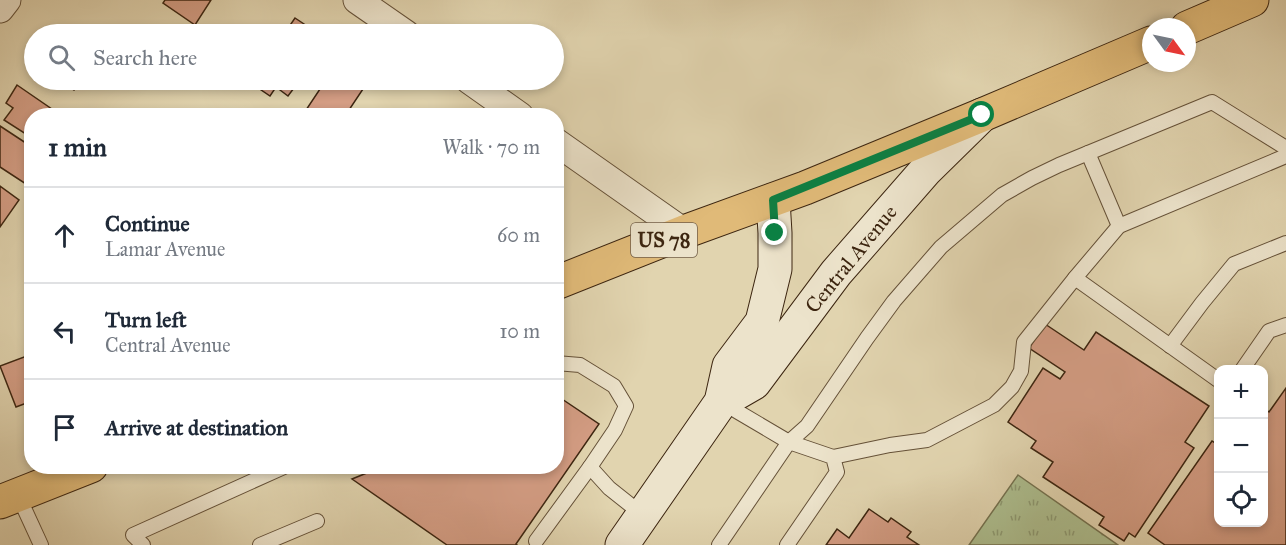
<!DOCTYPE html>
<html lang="en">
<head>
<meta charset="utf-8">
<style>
	body { margin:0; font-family:"IM FELL Great Primer",serif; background:#f2f2f3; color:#1f2937 }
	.controls { position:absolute; right:18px; bottom:18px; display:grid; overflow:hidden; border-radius:12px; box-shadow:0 3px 9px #0003 }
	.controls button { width:54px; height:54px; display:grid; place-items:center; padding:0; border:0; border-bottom:2px solid #e0e1e3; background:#fff; color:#1f2937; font:30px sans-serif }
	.compass { position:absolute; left:1142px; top:18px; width:54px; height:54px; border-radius:50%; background:#fff; box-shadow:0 3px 9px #0003; rotate:123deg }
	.stop { position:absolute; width:18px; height:18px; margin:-14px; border:4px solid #0b8043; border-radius:50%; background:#fff }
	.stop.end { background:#0b8043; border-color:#fff; box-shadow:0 2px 6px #0008 }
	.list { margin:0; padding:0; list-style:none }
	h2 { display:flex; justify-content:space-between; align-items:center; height:78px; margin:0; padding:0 24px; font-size:26px }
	h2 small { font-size:20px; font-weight:400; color:#747a83 }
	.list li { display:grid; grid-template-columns:39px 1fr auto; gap:18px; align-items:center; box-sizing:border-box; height:96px; padding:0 24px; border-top:2px solid #e0e1e3 }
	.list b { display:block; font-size:22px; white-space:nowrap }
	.list p { margin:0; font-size:20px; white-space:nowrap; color:#747a83 }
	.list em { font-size:20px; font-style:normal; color:#747a83 }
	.icon { flex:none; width:33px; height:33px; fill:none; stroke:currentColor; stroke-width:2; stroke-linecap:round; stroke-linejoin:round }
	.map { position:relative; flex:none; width:1286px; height:545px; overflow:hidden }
	.search { position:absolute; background:#fff; box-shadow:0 3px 9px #0003; left:24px; top:24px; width:540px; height:66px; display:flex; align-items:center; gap:15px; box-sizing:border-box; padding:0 21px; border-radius:33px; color:#747a83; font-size:22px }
	.panel { position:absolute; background:#fff; box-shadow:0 3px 9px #0003; left:24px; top:108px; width:540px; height:366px; border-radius:24px }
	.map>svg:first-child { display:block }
</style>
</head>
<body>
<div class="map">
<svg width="1286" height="545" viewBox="0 0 1286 545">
	<defs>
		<pattern id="park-tufts" width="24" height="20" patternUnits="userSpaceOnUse" patternTransform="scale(1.5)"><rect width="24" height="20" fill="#adbe8f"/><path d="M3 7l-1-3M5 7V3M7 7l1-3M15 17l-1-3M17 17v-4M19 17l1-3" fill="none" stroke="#8e9a73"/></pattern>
	</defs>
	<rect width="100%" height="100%" fill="#e1d4af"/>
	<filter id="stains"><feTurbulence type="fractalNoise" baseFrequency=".00333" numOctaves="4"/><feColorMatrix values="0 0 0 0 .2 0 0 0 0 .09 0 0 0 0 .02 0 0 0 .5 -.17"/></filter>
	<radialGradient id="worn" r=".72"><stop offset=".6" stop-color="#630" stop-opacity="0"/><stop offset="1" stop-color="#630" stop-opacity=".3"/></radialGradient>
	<path fill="url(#park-tufts)" stroke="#747250" stroke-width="1.5" d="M1018,475L1118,545H969Z"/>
	<g fill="#d49d84" stroke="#3c2510" stroke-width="1.5">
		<path d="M165,0H211L195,25L163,3Z"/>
		<path d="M295,18L319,34H284Z"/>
		<path d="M58,80H94L88,88L80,83L74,90Z"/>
		<path d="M254,80H300L288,96L276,87L270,96L251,83Z"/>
		<path d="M326,80H369L345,116H302Z"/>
		<path d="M17,85L62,116H32V138L4,120L13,108L6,103Z"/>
		<path d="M0,126L32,147V182L29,186L0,167Z"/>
		<path d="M0,186L19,200L0,227Z"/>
		<path d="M1045,324L1084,350L1096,332L1209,406L1185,442L1194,448L1135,537L1129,533L1124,541L1099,525L1104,517L1043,477L1053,462L1031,448L1036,441L1008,422L1043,368L1060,379L1065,372L1029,348Z"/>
		<path d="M32,354V401L16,407L0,366Z"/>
		<path d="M1286,388V545H1165L1148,533L1212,441L1218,445V522H1264V408L1269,412Z"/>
		<path d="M556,395L599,424L516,544L517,545H447L352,479L384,466H556Z"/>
		<path d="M869,509L888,522L891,518L911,532L907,537L919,545H826L837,529L849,538Z"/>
	</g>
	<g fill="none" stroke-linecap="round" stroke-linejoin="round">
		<g stroke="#655138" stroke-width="16">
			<g id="lane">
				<path d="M1088,153L1119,226"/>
				<path d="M1075,278L1119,226L1286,156"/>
				<path d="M1170,346L1202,303L1234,264L1286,243"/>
				<path d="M556,363L580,365L614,386L626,406L615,430L590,467L609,488L643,515"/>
				<path d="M1242,370L1269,331L1286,325"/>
				<path d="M723,403L789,442L833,457L837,472L787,545"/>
				<path d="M833,457L890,445L927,440L994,405L1012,387L1021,371L1024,342L1075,278L1218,380"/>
				<path d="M18,495L41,545"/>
				<path d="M536,541L590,467"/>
				<path d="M143,545L133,535L286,466"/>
				<path d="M260,545L317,521"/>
				<path d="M719,545L789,442L807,426L867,338L894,301L941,247L1002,195L1032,178L1059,165L1212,102L1286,148"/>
			</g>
		</g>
		<g stroke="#655138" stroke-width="29">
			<g id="street">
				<path d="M357,0L406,34"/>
				<path d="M0,9L7,0"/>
				<path d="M469,80L520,116"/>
				<path d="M556,142L684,232"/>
			</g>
		</g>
		<g stroke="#3c2510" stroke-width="35">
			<g id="secondary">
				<path d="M721,402L754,383L836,273L926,170L982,115"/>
				<path d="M622,545L721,402L729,366L762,322L775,269V233L773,200"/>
			</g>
		</g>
		<g stroke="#3c2510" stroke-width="35">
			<g id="primary">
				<path d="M1187,28L1252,0"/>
				<path d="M556,283L684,232L805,188L982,115L1151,43"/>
				<path d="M0,502L91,466"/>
			</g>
		</g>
		<use href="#lane" stroke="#ece3cb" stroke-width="14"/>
		<use href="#street" stroke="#ece3cb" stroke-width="27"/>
		<use href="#secondary" stroke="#ece3cb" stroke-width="33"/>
		<use href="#primary" stroke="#e0ba78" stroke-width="33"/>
	</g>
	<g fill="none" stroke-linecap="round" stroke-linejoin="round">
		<path stroke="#0b8043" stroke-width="8" d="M775,233L773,200L982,115"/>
	</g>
	<g text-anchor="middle" stroke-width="5" stroke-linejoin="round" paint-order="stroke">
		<rect fill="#ece3cb" stroke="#715e48" stroke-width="1.5" x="631" y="223" width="66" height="34" rx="4.5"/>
		<g font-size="20" font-weight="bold" fill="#3c2510">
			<text x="664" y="247">US 78</text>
		</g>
		<g font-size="21" fill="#3c2510" stroke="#ece3cb">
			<text transform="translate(851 259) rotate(-51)" y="7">Central Avenue</text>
		</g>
	</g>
	<rect width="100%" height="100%" filter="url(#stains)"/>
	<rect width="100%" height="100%" fill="url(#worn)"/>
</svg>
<div class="controls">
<button>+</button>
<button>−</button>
<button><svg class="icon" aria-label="locate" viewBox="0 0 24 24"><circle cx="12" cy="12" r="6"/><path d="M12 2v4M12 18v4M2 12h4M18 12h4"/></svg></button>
</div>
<svg class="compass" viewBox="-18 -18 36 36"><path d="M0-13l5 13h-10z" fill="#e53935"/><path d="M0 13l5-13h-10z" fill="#747a83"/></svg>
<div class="stop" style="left:982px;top:115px"></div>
<div class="stop end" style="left:775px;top:233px"></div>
<div class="search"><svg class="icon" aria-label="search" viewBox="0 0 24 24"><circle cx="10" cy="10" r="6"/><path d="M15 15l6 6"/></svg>Search here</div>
<section class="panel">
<h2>1 min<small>Walk · 70 m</small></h2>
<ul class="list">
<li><svg class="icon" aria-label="ahead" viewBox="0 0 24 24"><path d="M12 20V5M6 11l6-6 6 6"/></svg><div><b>Continue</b><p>Lamar Avenue</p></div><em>60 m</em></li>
<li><svg class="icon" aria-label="left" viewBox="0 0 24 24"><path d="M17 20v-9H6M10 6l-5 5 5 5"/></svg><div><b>Turn left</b><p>Central Avenue</p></div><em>10 m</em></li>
<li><svg class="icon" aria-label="arrive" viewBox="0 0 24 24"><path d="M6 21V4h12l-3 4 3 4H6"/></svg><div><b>Arrive at destination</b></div></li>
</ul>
</section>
</div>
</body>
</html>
